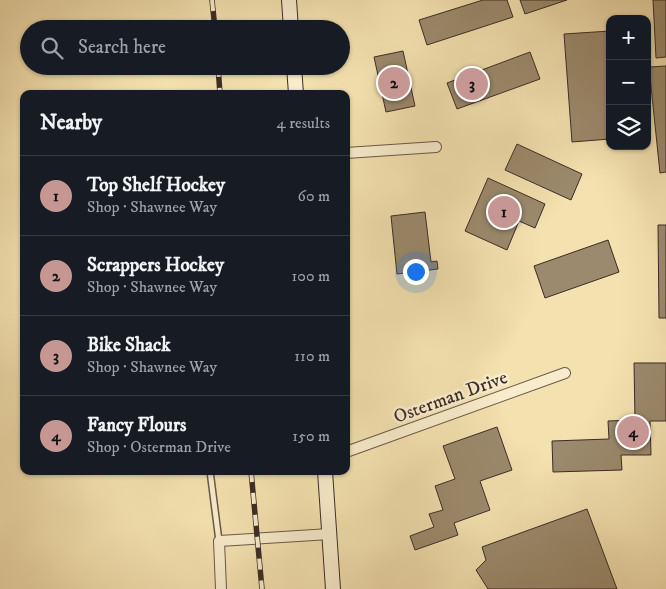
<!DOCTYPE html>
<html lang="en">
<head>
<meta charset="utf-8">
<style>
	body { margin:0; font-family:"IM FELL DW Pica",serif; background:#20242c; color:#f1f3f6 }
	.controls { position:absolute; right:15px; top:15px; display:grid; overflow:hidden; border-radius:10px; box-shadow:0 1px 4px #0004 }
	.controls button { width:45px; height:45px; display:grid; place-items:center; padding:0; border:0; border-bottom:1px solid #363941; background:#171b24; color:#f1f3f6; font:25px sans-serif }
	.you { position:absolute; left:415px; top:271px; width:18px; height:18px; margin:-12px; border:4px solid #fff; border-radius:50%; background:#1a73e8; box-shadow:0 0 0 8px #1a73e833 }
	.badge { display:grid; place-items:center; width:32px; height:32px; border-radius:50%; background:#c59692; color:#111; font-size:16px; font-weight:700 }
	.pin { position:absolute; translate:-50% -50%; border:2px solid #fff; box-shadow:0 1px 5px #0006 }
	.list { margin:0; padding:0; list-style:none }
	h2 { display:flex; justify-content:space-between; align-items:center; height:65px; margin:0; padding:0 20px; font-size:21px }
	h2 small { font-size:16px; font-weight:400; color:#9ea1a6 }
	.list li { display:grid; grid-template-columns:32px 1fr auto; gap:15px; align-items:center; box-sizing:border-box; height:80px; padding:0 20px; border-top:1px solid #363941 }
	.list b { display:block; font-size:19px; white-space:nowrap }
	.list p { margin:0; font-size:16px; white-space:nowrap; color:#9ea1a6 }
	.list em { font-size:16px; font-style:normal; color:#9ea1a6 }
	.icon { flex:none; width:28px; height:28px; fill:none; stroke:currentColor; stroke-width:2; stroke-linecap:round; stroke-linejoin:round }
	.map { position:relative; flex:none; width:666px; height:589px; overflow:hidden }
	.search { position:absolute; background:#171b24; box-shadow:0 1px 4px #0004; left:20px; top:20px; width:330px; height:55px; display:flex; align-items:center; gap:12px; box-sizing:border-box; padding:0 18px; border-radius:28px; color:#9ea1a6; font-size:19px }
	.panel { position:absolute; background:#171b24; box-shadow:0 1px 4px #0004; left:20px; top:90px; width:330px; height:385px; border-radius:10px }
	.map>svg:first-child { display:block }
</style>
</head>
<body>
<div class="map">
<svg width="666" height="589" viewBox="0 0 666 589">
	<rect width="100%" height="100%" fill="#f4e1b0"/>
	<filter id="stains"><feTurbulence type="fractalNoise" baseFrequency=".004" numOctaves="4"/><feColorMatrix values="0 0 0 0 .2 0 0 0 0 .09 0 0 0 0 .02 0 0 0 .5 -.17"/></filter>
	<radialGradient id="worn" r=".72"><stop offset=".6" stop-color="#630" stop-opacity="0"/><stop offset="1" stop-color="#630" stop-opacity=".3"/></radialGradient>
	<g fill="#9b8a6d" stroke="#3a2c25">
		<path d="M483,0H507L513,17L427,45L419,20Z"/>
		<path d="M520,0H567L525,14Z"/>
		<path d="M653,0H666V57L656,58Z"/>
		<path d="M610,31V139L572,142L564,34Z"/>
		<path d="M403,51L415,106L386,112L374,57Z"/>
		<path d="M530,52L540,79L457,109L447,83Z"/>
		<path d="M666,66V172L660,173L649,67Z"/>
		<path d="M517,144L582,174L571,200L505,170Z"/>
		<path d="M488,178L545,204L535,228L519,221L507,250L465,231Z"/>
		<path d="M425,212L431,262L437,261L438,269L397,274L391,216Z"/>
		<path d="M658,225H666V318H659Z"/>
		<path d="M608,240L619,272L545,298L534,266Z"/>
		<path d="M634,363H666V421H650L651,455H621L622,470L553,472L552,441L609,439L608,421L635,420Z"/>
		<path d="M497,427L512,470L480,481L490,510L454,523L458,535L415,550L410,536L434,527L429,514L443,510L435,486L455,479L443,446Z"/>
		<path d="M587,509L617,589H488L476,570L486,560L482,547Z"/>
	</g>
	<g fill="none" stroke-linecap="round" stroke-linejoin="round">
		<g stroke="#685948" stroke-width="8">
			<path id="lane" d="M210,471L219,541"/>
		</g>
		<g stroke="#685948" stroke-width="12">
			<g id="street">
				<path d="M346,153L436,147"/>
				<path d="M346,452L565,373"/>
				<path d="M221,589L219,541L330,534"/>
			</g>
		</g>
		<g stroke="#3a2c25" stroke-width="16">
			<g id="secondary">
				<path d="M289,0L291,29"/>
				<path d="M294,66L296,94"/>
				<path d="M325,471L333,589"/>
			</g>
		</g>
		<use href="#lane" stroke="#f8eccc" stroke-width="5"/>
		<use href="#street" stroke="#f8eccc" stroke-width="10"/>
		<use href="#secondary" stroke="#f8eccc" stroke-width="14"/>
		<g stroke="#3a2c25" stroke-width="5.5">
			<g id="rail">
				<path d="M212,0L215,29"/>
				<path d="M218,66L220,94"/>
				<path d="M251,471L262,589"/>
			</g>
		</g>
		<use href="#rail" stroke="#f8eccc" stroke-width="4" stroke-dasharray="11" stroke-linecap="butt"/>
	</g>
	<g text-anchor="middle" stroke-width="5" stroke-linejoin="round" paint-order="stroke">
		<g font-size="19" fill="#3a2c25" stroke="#f8eccc">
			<text transform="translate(450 396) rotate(-20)" y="7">Osterman Drive</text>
		</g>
	</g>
	<rect width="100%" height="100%" filter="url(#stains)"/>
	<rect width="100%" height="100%" fill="url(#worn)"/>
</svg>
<div class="controls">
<button>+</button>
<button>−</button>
<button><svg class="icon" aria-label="layers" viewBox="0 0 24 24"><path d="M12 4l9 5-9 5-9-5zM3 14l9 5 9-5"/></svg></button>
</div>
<div class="you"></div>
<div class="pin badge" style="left:504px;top:212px">1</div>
<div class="pin badge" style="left:394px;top:83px">2</div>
<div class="pin badge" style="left:472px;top:84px">3</div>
<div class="pin badge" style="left:633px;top:432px">4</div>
<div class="search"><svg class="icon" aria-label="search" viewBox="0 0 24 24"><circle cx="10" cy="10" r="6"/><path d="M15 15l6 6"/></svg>Search here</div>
<section class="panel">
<h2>Nearby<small>4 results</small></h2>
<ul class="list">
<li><span class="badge">1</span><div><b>Top Shelf Hockey</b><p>Shop · Shawnee Way</p></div><em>60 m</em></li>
<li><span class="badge">2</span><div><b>Scrappers Hockey</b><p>Shop · Shawnee Way</p></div><em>100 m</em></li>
<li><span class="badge">3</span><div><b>Bike Shack</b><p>Shop · Shawnee Way</p></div><em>110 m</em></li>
<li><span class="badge">4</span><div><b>Fancy Flours</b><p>Shop · Osterman Drive</p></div><em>150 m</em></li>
</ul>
</section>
</div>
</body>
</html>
